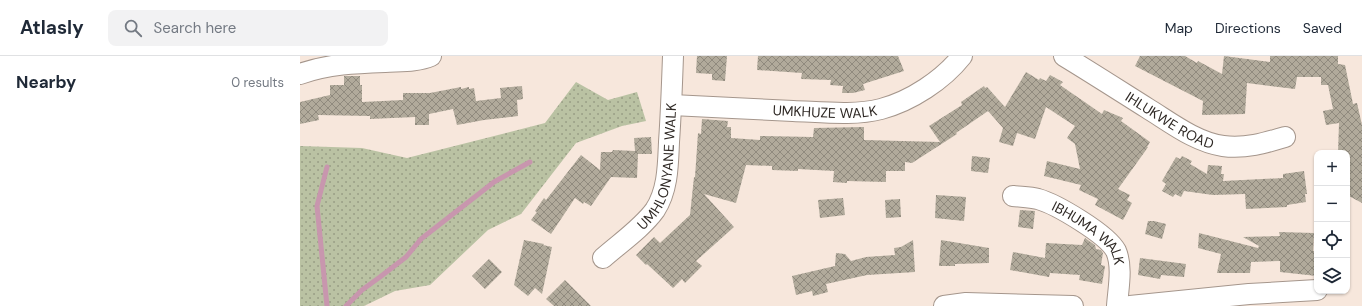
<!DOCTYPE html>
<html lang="en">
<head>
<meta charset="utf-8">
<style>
	body { margin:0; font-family:"DM Sans",sans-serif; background:#f2f2f3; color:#1f2937 }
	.controls { position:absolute; right:12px; bottom:12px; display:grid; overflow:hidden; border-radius:8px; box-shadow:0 1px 3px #0004 }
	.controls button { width:36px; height:36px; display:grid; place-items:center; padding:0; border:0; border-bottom:1px solid #e0e1e3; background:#fff; color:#1f2937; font:20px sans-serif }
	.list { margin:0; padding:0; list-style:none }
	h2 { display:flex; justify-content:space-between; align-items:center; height:52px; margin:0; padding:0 16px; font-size:17px }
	h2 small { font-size:13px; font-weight:400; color:#747a83 }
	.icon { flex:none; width:22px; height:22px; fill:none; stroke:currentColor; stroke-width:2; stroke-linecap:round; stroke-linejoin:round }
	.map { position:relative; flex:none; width:1062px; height:250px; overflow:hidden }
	header { display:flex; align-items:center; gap:24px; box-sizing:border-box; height:56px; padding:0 20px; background:#fff; border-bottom:1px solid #e0e1e3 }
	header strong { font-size:19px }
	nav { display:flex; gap:22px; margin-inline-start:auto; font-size:14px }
	.search { width:280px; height:36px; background:#f2f2f3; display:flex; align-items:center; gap:10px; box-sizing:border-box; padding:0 14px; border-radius:8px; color:#747a83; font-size:15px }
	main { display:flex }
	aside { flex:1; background:#fff }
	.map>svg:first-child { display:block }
</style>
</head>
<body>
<header>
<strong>Atlasly</strong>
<div class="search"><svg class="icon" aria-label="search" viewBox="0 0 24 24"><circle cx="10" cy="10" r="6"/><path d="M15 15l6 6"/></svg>Search here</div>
<nav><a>Map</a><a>Directions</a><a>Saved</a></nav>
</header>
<main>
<aside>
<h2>Nearby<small>0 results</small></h2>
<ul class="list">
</ul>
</aside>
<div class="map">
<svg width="1062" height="250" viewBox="0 0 1062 250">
	<defs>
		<pattern id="green-dots" width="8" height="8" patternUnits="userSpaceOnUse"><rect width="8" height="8" fill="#bac2a3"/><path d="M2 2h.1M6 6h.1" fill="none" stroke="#989e85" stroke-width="1.8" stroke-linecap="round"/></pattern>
		<pattern id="building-cross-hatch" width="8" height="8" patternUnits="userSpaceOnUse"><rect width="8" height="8" fill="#b1aa9b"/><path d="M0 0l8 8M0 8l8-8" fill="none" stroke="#908a7e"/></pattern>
	</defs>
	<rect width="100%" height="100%" fill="#f7e7dc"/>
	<path fill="url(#green-dots)" d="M276,26L308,44L337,36L346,65L322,70L276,87L221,158L188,174L130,229L95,235L64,250H0V90L62,92L107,102L245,67Z"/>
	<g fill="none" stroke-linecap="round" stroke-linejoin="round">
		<g stroke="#c896ae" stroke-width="5">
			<path d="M27,111L17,150L27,250"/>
			<path d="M46,250L62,234L80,221L106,201L121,183L194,126L230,106"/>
		</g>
	</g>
	<g fill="url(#building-cross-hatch)">
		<path d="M397,0H427L425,25L412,24V18L396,17Z"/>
		<path d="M458,0H598L604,15L563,28L565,34L553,37H542L543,30L530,29L531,24L501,23L502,17L457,14Z"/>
		<path d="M840,0H885L897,7L898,5L922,18L924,0L970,6V0H1038V8L1045,9L1053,48L1057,47L1062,69V147L1047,139V97H1038L1039,67L1026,69L1023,55L1033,53L1028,29H1021V21H997L995,33L947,27L945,58L902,59L903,45L835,10Z"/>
		<path d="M726,16L739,24L740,22L746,25L750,19L763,26L760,29L802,58L804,54L823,62L821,65L850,86L847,91H848L846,94L818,133L830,139L827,144L832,147L823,164L795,149L798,143L779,134L781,129L744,120L747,105L780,113L775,88L767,82L775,70L746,51L735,83L717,77L713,90L699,86L703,72L688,55L656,77L657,78L612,107L605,106V115H586V126L547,125V127L533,126L534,115L498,113V115L472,114V110L446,109L436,147L404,138L434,171L396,205L402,210L385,227L382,223L373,232L347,208L346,209L336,199L354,181L360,187L390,159L394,121H395L398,77L401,78L402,63L428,65L427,71H431V82L460,84V80L513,81L514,72L564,71V84L640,86L629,70L662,49L661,46L684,30L685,32L687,31L705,51Z"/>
		<path d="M44,20H60V29H62V46L103,44V37H130L161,31V33L169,31V33L174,32L176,45L201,42L200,32L222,30L223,43L217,44L218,60L184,64L157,69L153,53L129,58V69H115V61L70,63V60L18,59L19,64L0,68V46L30,39V29H44Z"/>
		<path d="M351,81L352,98H338L337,122L311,121L291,150L284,146L283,148L275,142L251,178L231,164L237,156L235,155L244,142L246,144L281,99L300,114L301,96H312L313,94L335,95L334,82Z"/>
		<path d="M672,100L690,102L688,117L671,115Z"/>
		<path d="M882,100L892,105L890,108L907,118L908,109L922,110L921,118H924L923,125L983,122V118L1004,115L1007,138H1005L1006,146L987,149V151L946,153L945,138L913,139L884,135L881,141L875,138L873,141L862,135L866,128L862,125L876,101L880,103Z"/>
		<path d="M636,139L666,141L664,165L635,162Z"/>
		<path d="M543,142L545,159L520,162L518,144Z"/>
		<path d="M600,143L601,161L586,162L585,144Z"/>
		<path d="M720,154L735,155L733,173L718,171Z"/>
		<path d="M848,165H854L866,168L862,183L845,178Z"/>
		<path d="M979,176L1014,177L1013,195H1017V220L980,216V205L951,206L950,217H917L921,198L898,192L899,177L958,192L959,190L943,181L980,180Z"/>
		<path d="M785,182L795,189L796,193L801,194L803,197L801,209L805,210L802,228L779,224L780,219L750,217L749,221L710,214L713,196L745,202L746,187L782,189Z"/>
		<path d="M224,184L244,188L243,189L252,191L242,238L235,232L228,240L214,229Z"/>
		<path d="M613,184L615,216L567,219L526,228L528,236L513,240L512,235L496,239L492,220L535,210L536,197L545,198L551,205L566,201L595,199L594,192L601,191Z"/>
		<path d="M641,184L689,192V207L655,208V210H639Z"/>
		<path d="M840,202L886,208L884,221L861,219L860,223L838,219Z"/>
		<path d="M189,203L202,216L185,233L172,220Z"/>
		<path d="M265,224L291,250H254L246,243Z"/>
	</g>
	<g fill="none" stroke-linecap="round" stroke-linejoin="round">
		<g stroke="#a5968c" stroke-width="22">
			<g id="minor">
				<path id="s1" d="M764,0C792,17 820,35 847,52C870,66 895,86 923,90C945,93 965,87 985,81"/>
				<path d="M0,18C28,8 56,7 85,6C101,5 117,6 131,0"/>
				<path id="s2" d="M372,49C412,51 453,53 493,55C521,56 555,60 581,53C611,45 643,24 662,0"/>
				<path id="s3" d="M713,140C721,141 730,141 738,143C756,148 807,178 816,195C823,211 818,234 817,250"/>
				<path id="s4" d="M303,202C320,187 342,172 355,154C368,134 368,109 369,86C371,57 372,29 373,0"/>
				<path d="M644,250L666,247L773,250"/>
				<path d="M830,250L949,238L1017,234"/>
			</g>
		</g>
		<use href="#minor" stroke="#fff" stroke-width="20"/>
	</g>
	<g text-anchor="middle" stroke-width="3" stroke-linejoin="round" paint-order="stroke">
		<g font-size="14" fill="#2f2925" stroke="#fdf6f2">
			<text dy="5" stroke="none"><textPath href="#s2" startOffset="153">UMKHUZE WALK</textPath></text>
			<text dy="5" stroke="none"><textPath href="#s1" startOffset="124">IHLUKWE ROAD</textPath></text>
			<text dy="5" stroke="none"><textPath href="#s4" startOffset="114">UMHLONYANE WALK</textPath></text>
			<text dy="5" stroke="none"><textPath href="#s3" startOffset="88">IBHUMA WALK</textPath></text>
		</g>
	</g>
</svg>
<div class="controls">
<button>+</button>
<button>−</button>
<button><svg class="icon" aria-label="locate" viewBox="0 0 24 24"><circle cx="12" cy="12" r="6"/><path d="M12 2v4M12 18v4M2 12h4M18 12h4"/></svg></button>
<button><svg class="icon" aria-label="layers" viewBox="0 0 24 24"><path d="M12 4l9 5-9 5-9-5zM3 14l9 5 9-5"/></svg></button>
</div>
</div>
</main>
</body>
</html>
